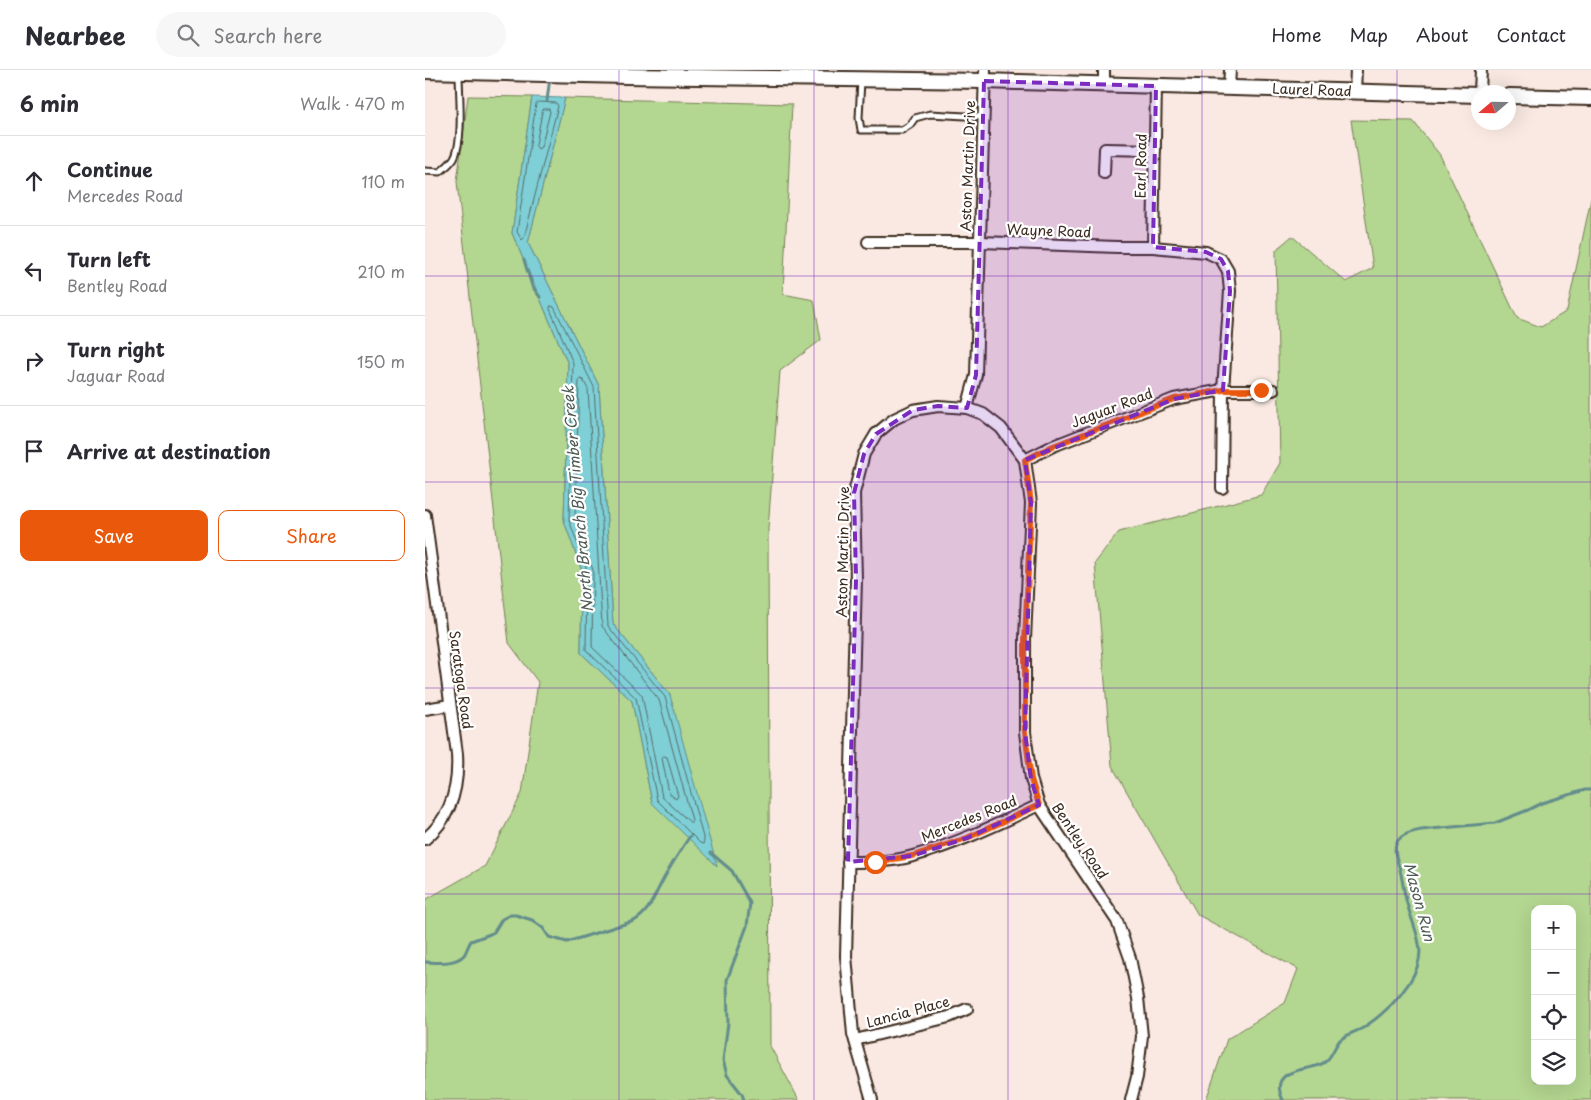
<!DOCTYPE html>
<html lang="en">
<head>
<meta charset="utf-8">
<style>
	body { margin:0; font-family:"Playpen Sans",sans-serif; background:#f7f7f7; color:#2b2b33 }
	.controls { position:absolute; right:15px; bottom:15px; display:grid; overflow:hidden; border-radius:10px; box-shadow:0 5px 20px #0002 }
	.controls button { width:45px; height:45px; display:grid; place-items:center; padding:0; border:0; border-bottom:1px solid #e1e1e2; background:#fff; color:#2b2b33; font:25px sans-serif }
	.compass { position:absolute; left:1046px; top:15px; width:45px; height:45px; border-radius:50%; background:#fff; box-shadow:0 5px 20px #0002; rotate:250deg }
	.stop { position:absolute; width:15px; height:15px; margin:-11px; border:4px solid #ea580c; border-radius:50%; background:#fff }
	.stop.end { background:#ea580c; border-color:#fff; box-shadow:0 1px 5px #0008 }
	.list { margin:0; padding:0; list-style:none }
	h2 { display:flex; justify-content:space-between; align-items:center; height:65px; margin:0; padding:0 20px; font-size:21px }
	h2 small { font-size:16px; font-weight:400; color:#7c7c81 }
	.list li { display:grid; grid-template-columns:32px 1fr auto; gap:15px; align-items:center; box-sizing:border-box; height:90px; padding:0 20px; border-top:1px solid #e1e1e2 }
	.list b { display:block; font-size:19px; white-space:nowrap }
	.list p { margin:0; font-size:16px; white-space:nowrap; color:#7c7c81 }
	.list em { font-size:16px; font-style:normal; color:#7c7c81 }
	.actions { display:flex; gap:10px; padding:15px 20px }
	.actions a { flex:1; padding:11px 0; border:1px solid #ea580c; border-radius:10px; text-align:center; font-size:18px; color:#ea580c }
	.actions .main { background:#ea580c; color:#fff }
	.icon { flex:none; width:28px; height:28px; fill:none; stroke:currentColor; stroke-width:2; stroke-linecap:round; stroke-linejoin:round }
	.map { position:relative; flex:none; width:1166px; height:1030px; overflow:hidden }
	header { display:flex; align-items:center; gap:30px; box-sizing:border-box; height:70px; padding:0 25px; background:#fff; border-bottom:1px solid #e1e1e2 }
	header strong { font-size:24px }
	nav { display:flex; gap:28px; margin-inline-start:auto; font-size:18px }
	.search { width:350px; height:45px; background:#f7f7f7; display:flex; align-items:center; gap:12px; box-sizing:border-box; padding:0 18px; border-radius:28px; color:#7c7c81; font-size:19px }
	main { display:flex }
	aside { flex:1; background:#fff }
	.map>svg:first-child { display:block }
</style>
</head>
<body>
<header>
<strong>Nearbee</strong>
<div class="search"><svg class="icon" aria-label="search" viewBox="0 0 24 24"><circle cx="10" cy="10" r="6"/><path d="M15 15l6 6"/></svg>Search here</div>
<nav><a>Home</a><a>Map</a><a>About</a><a>Contact</a></nav>
</header>
<main>
<aside>
<h2>6 min<small>Walk · 470 m</small></h2>
<ul class="list">
<li><svg class="icon" aria-label="ahead" viewBox="0 0 24 24"><path d="M12 20V5M6 11l6-6 6 6"/></svg><div><b>Continue</b><p>Mercedes Road</p></div><em>110 m</em></li>
<li><svg class="icon" aria-label="left" viewBox="0 0 24 24"><path d="M17 20v-9H6M10 6l-5 5 5 5"/></svg><div><b>Turn left</b><p>Bentley Road</p></div><em>210 m</em></li>
<li><svg class="icon" aria-label="right" viewBox="0 0 24 24"><path d="M7 20v-9h11M14 6l5 5-5 5"/></svg><div><b>Turn right</b><p>Jaguar Road</p></div><em>150 m</em></li>
<li><svg class="icon" aria-label="arrive" viewBox="0 0 24 24"><path d="M6 21V4h12l-3 4 3 4H6"/></svg><div><b>Arrive at destination</b></div></li>
</ul>
<div class="actions"><a class="main">Save</a><a>Share</a></div>
</aside>
<div class="map">
<svg width="1166" height="1030" viewBox="0 0 1166 1030">
	<rect width="100%" height="100%" fill="#f9e9e2"/>
	<filter id="ink" filterUnits="userSpaceOnUse"><feTurbulence type="fractalNoise" baseFrequency=".02" numOctaves="2"/><feDisplacementMap in="SourceGraphic" scale="10" xChannelSelector="R" yChannelSelector="G"/><feConvolveMatrix kernelMatrix="1 2 1 2 8 2 1 2 1" color-interpolation-filters="sRGB"/></filter>
	<g filter="url(#ink)">
		<g fill="#b3d690" stroke="#778057" fill-rule="evenodd">
			<path d="M43,26L107,27L87,163L143,294L139,451L157,501L156,583L207,631L227,733L245,625L188,554L174,316L103,173L140,28L367,34L358,224L389,230L396,270L355,301L343,459L345,976L374,1030H0V830L60,796L97,723L113,612L84,573L32,112Z"/>
			<path d="M926,50L988,51L1015,85L1092,248L1116,257L1142,241L1166,129V1030H781L802,969L860,933L873,899L773,845L687,696L670,493L694,462L836,425L855,393L851,180L867,166L921,212L948,198ZM1110,839H1147V1011H1110Z"/>
		</g>
		<path fill="#7ecfd6" stroke="#638d8c" d="M107,27L140,28L103,173L174,316L188,554L245,625L292,796L227,733L207,631L156,583L157,501L139,451L143,294L87,163Z"/>
		<g fill="none" stroke-linecap="round" stroke-linejoin="round">
			<g stroke="#566c68" stroke-width="1">
				<path d="M113,32L131,33L133,36L99,168L97,170L92,162L111,34Z"/>
				<path d="M118,39H124L125,42L116,77L113,79L111,76Z"/>
				<path d="M126,236L129,237L169,317L183,556L240,627L279,771L278,774L275,773L232,730L211,628L161,580L162,500L144,450L148,293L125,239Z"/>
				<path d="M155,309L158,310L163,319L177,556L234,630L267,750L266,753L237,727L217,625L167,577L168,500L150,449L154,311Z"/>
				<path d="M239,686L242,687L253,726L251,729L244,723L237,688Z"/>
			</g>
			<g stroke="#638d8c" stroke-width="3">
				<path d="M122,31L125,7"/>
				<path d="M99,190L107,216L115,227"/>
				<path d="M286,783L307,801L325,833L322,856L302,910L303,953L298,990L302,1005L317,1024L319,1030"/>
				<path d="M0,892C11,892 30,895 39,885C42,881 43,875 46,871L65,864L69,862L77,849L85,845H91L107,850L118,858L124,867L142,872L209,851C225,842 229,826 238,810C246,795 255,781 265,766"/>
				<path d="M858,1030C854,1022 852,1012 860,1006C871,997 889,1000 900,992C907,987 909,977 915,970C922,964 930,962 938,958C956,946 973,930 984,913C1004,883 992,867 983,837C979,825 978,812 975,800C973,792 968,782 971,774C975,764 987,762 996,760L1070,753L1103,740L1117,733L1160,720H1166"/>
			</g>
			<g stroke="#3b2a1e" stroke-width="9">
				<g id="lane">
					<path d="M436,10L434,48L436,60H477L485,55L490,48L505,44L558,47"/>
					<path d="M0,101L15,102C20,98 25,94 29,88C39,70 34,24 34,3"/>
				</g>
			</g>
			<g stroke="#3b2a1e" stroke-width="14">
				<g id="street">
					<path d="M679,14V0"/>
					<path d="M804,18L805,0"/>
					<path d="M930,21L931,0"/>
					<path d="M1055,22L1056,0"/>
					<path d="M679,103L680,79L730,80"/>
					<path d="M443,172H555L692,177H728L781,182L796,189L803,201L805,221L798,320L797,418"/>
					<path d="M728,177L731,16"/>
					<path d="M542,338L551,305L560,0"/>
					<path d="M600,390L628,376L749,329L798,320H848"/>
					<path d="M0,445L32,684C34,717 27,747 0,769"/>
					<path d="M0,639L25,635"/>
					<path d="M423,792C444,792 467,792 488,786C532,774 573,754 614,735"/>
					<path d="M430,970L524,947L542,939"/>
					<path d="M447,1030L428,964L421,886L431,509L429,423L439,384L451,364L469,349L488,340L513,336L542,338L558,344L576,358L600,390L606,433L600,569V662L606,709L614,735L692,851L705,888L713,928L717,966L712,1007L706,1030"/>
				</g>
			</g>
			<g stroke="#3b2a1e" stroke-width="18">
				<g id="secondary">
					<path d="M0,1L201,6L559,11L1054,25"/>
					<path d="M1084,26L1166,28"/>
				</g>
			</g>
			<use href="#lane" stroke="#fff" stroke-width="5"/>
			<use href="#street" stroke="#fff" stroke-width="10"/>
			<use href="#secondary" stroke="#fff" stroke-width="14"/>
		</g>
	</g>
	<g fill="none" stroke-linecap="round" stroke-linejoin="round" filter="url(#ink)">
		<path stroke="#ea580c" stroke-width="6" d="M450,792L487,786L542,768L614,735L606,709L600,662V569L606,433L600,390L628,376L749,329L798,320H836"/>
	</g>
	<path fill="#7b2cbf" fill-opacity="0.2" stroke="#7b2cbf" stroke-width="4" stroke-dasharray="10 6" stroke-linejoin="round" d="M559,11L731,16L728,177L781,182L796,189L803,201L805,221L798,320L749,329L600,390L606,433L600,662L606,709L614,735L542,768L487,786L423,792L431,509L429,423L439,384L451,364L488,340L513,336L542,338L551,305Z"/>
	<path fill="none" stroke="#7b2cbf" stroke-width="1" stroke-opacity="0.55" d="M194,0V1030M389,0V1030M583,0V1030M777,0V1030M972,0V1030M0,206H1166M0,412H1166M0,618H1166M0,824H1166"/>
	<g text-anchor="middle" stroke-width="4.5" stroke-linejoin="round" paint-order="stroke">
		<g font-size="14" fill="#3b2a1e" stroke="#fff">
			<text transform="translate(887 20) rotate(2)" y="5">Laurel Road</text>
			<text transform="translate(543 96) rotate(-88)" y="5">Aston Martin Drive</text>
			<text transform="translate(716 96) rotate(-89)" y="5">Earl Road</text>
			<text transform="translate(624 161) rotate(2)" y="5">Wayne Road</text>
			<text transform="translate(687 338) rotate(-21)" y="5">Jaguar Road</text>
			<text transform="translate(418 482) rotate(-89)" y="5">Aston Martin Drive</text>
			<text transform="translate(36 610) rotate(82)" y="5">Saratoga Road</text>
			<text transform="translate(544 749) rotate(-22)" y="5">Mercedes Road</text>
			<text transform="translate(655 771) rotate(56)" y="5">Bentley Road</text>
			<text transform="translate(483 942) rotate(-15)" y="5">Lancia Place</text>
		</g>
		<g font-size="15" font-style="italic" fill="#4f5c55" stroke="#fff">
			<text transform="translate(153 429) rotate(-95)" y="5">North Branch Big Timber Creek</text>
			<text transform="translate(994 832) rotate(75)" y="5">Mason Run</text>
		</g>
	</g>
</svg>
<div class="controls">
<button>+</button>
<button>−</button>
<button><svg class="icon" aria-label="locate" viewBox="0 0 24 24"><circle cx="12" cy="12" r="6"/><path d="M12 2v4M12 18v4M2 12h4M18 12h4"/></svg></button>
<button><svg class="icon" aria-label="layers" viewBox="0 0 24 24"><path d="M12 4l9 5-9 5-9-5zM3 14l9 5 9-5"/></svg></button>
</div>
<svg class="compass" viewBox="-18 -18 36 36"><path d="M0-13l5 13h-10z" fill="#e53935"/><path d="M0 13l5-13h-10z" fill="#7c7c81"/></svg>
<div class="stop" style="left:450px;top:792px"></div>
<div class="stop end" style="left:836px;top:320px"></div>
</div>
</main>
</body>
</html>
